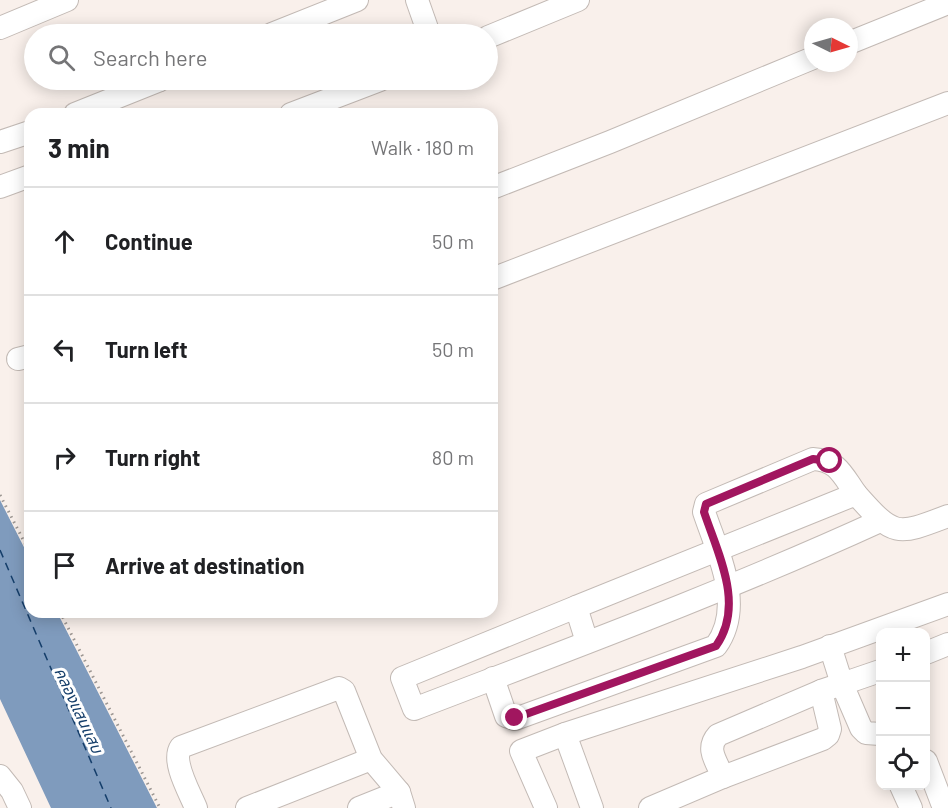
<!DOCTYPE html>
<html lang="en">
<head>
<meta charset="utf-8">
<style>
	body { margin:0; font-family:Barlow,"Noto Sans Thai",sans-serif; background:#f2f2f2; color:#202124 }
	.controls { position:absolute; right:18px; bottom:18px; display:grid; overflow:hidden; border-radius:12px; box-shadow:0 3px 15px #0003 }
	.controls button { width:54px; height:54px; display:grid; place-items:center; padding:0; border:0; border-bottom:2px solid #e0e0e0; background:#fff; color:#202124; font:30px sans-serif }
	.compass { position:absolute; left:804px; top:18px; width:54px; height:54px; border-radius:50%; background:#fff; box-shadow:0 3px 15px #0003; rotate:95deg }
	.stop { position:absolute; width:18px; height:18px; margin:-14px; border:4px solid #a1165f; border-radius:50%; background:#fff }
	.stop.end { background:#a1165f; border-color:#fff; box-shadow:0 2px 6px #0008 }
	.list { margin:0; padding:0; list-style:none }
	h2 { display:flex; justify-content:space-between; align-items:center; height:78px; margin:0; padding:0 24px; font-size:26px }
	h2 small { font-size:20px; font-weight:400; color:#757577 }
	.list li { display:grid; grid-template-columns:39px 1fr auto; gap:18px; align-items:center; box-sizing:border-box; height:108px; padding:0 24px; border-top:2px solid #e0e0e0 }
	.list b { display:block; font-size:22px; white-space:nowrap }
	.list em { font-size:20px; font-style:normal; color:#757577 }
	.icon { flex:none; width:33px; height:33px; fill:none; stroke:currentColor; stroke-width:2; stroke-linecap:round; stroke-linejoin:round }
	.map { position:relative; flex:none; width:948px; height:808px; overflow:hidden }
	.search { position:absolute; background:#fff; box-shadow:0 3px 15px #0003; left:24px; top:24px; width:474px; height:66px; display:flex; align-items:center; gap:15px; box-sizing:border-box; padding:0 21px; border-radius:33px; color:#757577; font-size:22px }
	.panel { position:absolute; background:#fff; box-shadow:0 3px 15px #0003; left:24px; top:108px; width:474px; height:510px; border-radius:18px }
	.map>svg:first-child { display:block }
</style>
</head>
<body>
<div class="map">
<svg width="948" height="808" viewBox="0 0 948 808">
	<rect width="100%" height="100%" fill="#f9f0eb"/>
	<path fill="#7f9bbd" d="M0,500L30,559V612H57L157,808H51L0,699Z"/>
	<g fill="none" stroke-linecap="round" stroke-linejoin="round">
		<path stroke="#153e6a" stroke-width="1.5" stroke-dasharray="8 6" stroke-linecap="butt" d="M0,550L111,808"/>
		<g stroke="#c3bab5" stroke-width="24">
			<g id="minor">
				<path d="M417,0L429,34"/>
				<path d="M0,28L67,0"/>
				<path d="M272,34L357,0"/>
				<path d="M488,37L578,0"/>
				<path d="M849,43L948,3"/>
				<path d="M75,114L160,80"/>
				<path d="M291,114L380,80"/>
				<path d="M0,142L30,132"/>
				<path d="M0,187L30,176"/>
				<path d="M492,188L610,142L813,58"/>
				<path d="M492,279L948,103"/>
				<path d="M18,359L30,356"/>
				<path d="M576,607L402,678L414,709C570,649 727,591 880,521"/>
				<path d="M587,642L576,607L856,494C894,537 896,536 948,516"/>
				<path d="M830,646L842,684L880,671"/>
				<path d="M926,653L948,644"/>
				<path d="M493,678L506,716L515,719L716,646C745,606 718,554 704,512L706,504L813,459C838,460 843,476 856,494"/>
				<path d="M565,734L592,808"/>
				<path d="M926,761L942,803L946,808"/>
				<path d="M0,776L12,791L20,808"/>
				<path d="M723,777C717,762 705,749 718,735L821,691"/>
				<path d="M901,786L911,808"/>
				<path d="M196,808C190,793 171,761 181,747L339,688L344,691L371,759L399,792L404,808"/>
				<path d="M247,808L371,759"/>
				<path d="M359,808L399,792"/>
				<path d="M546,808L521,751L565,734L802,657L948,604"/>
				<path d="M650,808L723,777L823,739L828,735L830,729L821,691L842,684L861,728L866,733L880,734"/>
			</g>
		</g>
		<g stroke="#9c9692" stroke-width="3" stroke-dasharray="1.5 4.5" stroke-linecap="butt">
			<path d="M0,495L30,553"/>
			<path d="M60,612L160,808"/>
		</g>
		<use href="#minor" stroke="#fff" stroke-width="22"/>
	</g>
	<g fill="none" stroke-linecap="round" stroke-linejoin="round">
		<path stroke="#a1165f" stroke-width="8" d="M515,718L716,646C745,605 718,554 704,512L706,504L813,459L830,461"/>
	</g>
	<g text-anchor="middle" stroke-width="6" stroke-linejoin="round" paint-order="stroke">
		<g font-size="16" font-style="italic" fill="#153e6a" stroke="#fff">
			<text transform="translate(79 710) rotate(65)" y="6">คลองแสนแสบ</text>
		</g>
	</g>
</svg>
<div class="controls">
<button>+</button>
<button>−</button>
<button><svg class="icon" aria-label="locate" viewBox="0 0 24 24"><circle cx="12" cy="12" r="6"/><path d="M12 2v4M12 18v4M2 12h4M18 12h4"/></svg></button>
</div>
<svg class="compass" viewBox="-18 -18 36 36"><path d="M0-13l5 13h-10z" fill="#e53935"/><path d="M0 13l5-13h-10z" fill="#757577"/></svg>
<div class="stop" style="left:830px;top:461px"></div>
<div class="stop end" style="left:515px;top:718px"></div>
<div class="search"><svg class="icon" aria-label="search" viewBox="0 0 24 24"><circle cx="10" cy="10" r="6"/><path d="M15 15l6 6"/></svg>Search here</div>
<section class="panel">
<h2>3 min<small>Walk · 180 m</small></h2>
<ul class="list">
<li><svg class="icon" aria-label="ahead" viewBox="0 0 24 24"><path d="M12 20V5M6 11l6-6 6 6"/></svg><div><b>Continue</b></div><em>50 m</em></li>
<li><svg class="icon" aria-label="left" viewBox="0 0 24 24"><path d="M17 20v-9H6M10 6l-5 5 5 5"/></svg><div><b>Turn left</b></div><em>50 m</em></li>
<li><svg class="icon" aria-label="right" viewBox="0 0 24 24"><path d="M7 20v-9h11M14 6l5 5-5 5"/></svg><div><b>Turn right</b></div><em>80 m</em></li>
<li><svg class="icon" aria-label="arrive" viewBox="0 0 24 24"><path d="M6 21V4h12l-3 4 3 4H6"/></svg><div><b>Arrive at destination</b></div></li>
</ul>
</section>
</div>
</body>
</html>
